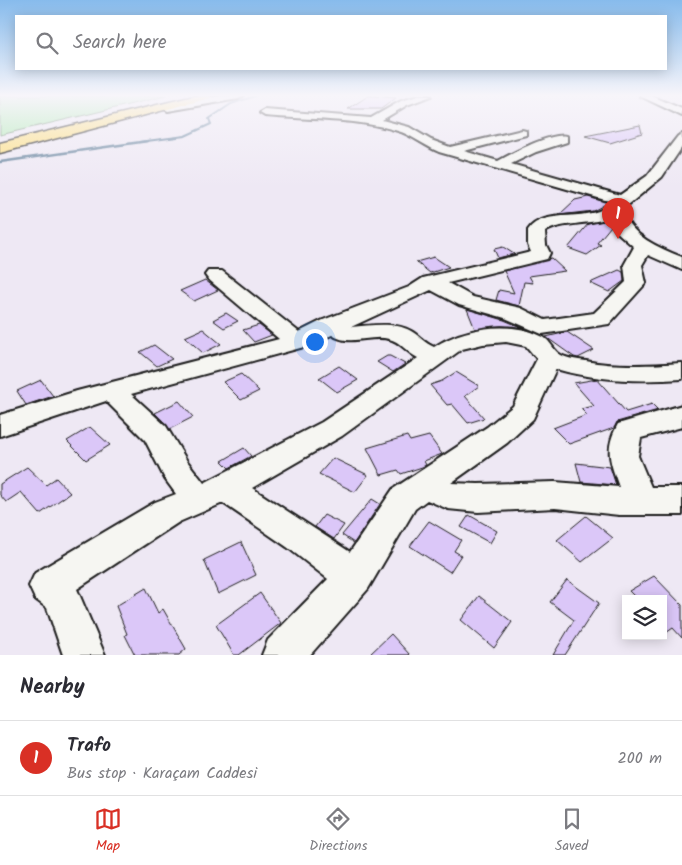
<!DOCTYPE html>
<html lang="en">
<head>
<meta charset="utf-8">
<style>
	body { margin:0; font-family:Kalam,sans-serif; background:#f7f7f7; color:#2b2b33 }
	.controls { position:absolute; right:15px; bottom:15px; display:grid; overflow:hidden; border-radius:0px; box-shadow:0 2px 12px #0003 }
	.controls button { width:45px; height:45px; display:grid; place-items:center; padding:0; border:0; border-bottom:1px solid #e1e1e2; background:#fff; color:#2b2b33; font:25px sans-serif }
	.you { position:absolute; left:314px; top:341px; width:18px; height:18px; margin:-12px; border:4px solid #fff; border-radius:50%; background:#1a73e8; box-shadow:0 0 0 8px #1a73e833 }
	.badge { display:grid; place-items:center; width:32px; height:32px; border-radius:50%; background:#d93025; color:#fff; font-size:16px; font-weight:700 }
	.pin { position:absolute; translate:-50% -41px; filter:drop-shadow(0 1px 2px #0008) }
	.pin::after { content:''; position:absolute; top:26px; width:18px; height:15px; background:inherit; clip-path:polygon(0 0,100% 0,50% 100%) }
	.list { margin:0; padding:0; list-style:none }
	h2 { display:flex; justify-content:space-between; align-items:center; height:65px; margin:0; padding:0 20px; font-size:21px }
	h2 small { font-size:16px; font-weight:400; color:#7c7c81 }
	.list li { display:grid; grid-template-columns:32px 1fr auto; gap:15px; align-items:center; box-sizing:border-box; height:75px; padding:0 20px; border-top:1px solid #e1e1e2 }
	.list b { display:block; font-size:19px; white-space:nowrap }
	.list p { margin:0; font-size:16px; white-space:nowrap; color:#7c7c81 }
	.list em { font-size:16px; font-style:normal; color:#7c7c81 }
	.icon { flex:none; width:28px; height:28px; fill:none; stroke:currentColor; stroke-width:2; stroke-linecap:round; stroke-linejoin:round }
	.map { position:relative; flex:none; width:682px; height:655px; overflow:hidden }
	.search { position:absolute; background:#fff; box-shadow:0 2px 12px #0003; left:15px; right:15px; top:15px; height:55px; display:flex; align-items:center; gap:12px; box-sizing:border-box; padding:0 18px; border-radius:0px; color:#7c7c81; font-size:19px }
	.sheet { height:140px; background:#fff }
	nav { display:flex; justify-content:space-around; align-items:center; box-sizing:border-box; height:70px; border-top:1px solid #e1e1e2; background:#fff; font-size:14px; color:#7c7c81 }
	nav a { display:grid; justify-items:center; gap:2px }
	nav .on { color:#d93025 }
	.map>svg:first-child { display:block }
</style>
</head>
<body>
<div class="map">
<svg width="682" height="655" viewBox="0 0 682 655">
	<rect width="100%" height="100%" fill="#eee8f4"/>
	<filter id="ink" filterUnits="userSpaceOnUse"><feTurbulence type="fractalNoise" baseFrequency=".02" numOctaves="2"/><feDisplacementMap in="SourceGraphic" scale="10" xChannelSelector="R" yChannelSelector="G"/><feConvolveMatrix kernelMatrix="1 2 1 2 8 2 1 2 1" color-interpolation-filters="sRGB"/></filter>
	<g filter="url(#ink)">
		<path fill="#adeab1" stroke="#648366" d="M0,96H166L0,135Z"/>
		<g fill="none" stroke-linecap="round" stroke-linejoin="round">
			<path stroke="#65829c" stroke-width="2" d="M139,142L185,136L211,124L209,119L231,104L255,96"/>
			<path stroke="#65829c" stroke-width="2.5" d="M0,162L148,141"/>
		</g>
		<g fill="#dbc7f8" stroke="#1c1c1c">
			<path d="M368,96H374L396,98L381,109H348Z"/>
			<path d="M640,125L642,133L610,143L585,136Z"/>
			<path d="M588,197L608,203L593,211L559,215L575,200Z"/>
			<path d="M607,220L611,226L597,243L601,245L587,255L568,248L588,224Z"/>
			<path d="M503,247L514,254L498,258L494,249Z"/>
			<path d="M434,257L449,267L430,273L416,262Z"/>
			<path d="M551,258L565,271L529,276L533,283L524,282L519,306L496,300L499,290L514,293L504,271Z"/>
			<path d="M619,270L623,272L624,281L609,292L590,283Z"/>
			<path d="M205,280L218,290L194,301L180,291Z"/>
			<path d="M467,309L504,320L523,328L501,326L475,329Z"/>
			<path d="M226,313L238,321L224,328L213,320Z"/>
			<path d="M259,325L272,335L254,342L243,330Z"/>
			<path d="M203,329L221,344L203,353L185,337Z"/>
			<path d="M567,332L594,350L578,358L574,357L546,337Z"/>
			<path d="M154,345L172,359L157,366L140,352Z"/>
			<path d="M387,356H390L405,364L393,372L377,362Z"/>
			<path d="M339,366L358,380L337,392L319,378Z"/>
			<path d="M456,372L479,386L465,396L484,418L468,423L452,404L447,405L430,385L442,381Z"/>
			<path d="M241,374L259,391L241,400L223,382Z"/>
			<path d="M597,379L626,412L652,404L658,410L617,422L614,428L569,444L553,428L587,415L581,409L594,406L574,383Z"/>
			<path d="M41,380L53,396L26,405L17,391Z"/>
			<path d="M179,401L193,417L170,429L155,413Z"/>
			<path d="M90,427L110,445L86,460L67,441Z"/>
			<path d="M407,436L410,441L429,436L442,454L424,461L426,465L422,467L401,474L398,470L381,475L367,448Z"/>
			<path d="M244,448L251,456L229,468L222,461Z"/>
			<path d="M333,458L368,475L355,492L319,474Z"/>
			<path d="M576,463L610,467L616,485L581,482Z"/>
			<path d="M27,467L46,485L56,478L70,493L40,514L21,492L6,502L0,495V484Z"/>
			<path d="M372,499L380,504L354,543L342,535Z"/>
			<path d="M324,515L344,525L334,539L315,527Z"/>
			<path d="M469,515L497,531L490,543L461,527Z"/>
			<path d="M586,516L613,538L582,562L557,540Z"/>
			<path d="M429,521L461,540L454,551L461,555L450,572L410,546Z"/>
			<path d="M241,542L256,575L218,594L204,560Z"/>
			<path d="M654,576L682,605V638L673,628L663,635V599H637L629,591Z"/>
			<path d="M567,580L599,603L565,655H553L574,620L550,602Z"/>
			<path d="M146,588L158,613L163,609L186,649L179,655H135L125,635L127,634L116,606Z"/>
			<path d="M260,593L281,623L239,655H234L216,625Z"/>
			<path d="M479,596L512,622L494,648L461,620Z"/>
			<path d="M391,634L410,655H369Z"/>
		</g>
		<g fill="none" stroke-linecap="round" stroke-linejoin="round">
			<g stroke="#1c1c1c" stroke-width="4">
				<g id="minor">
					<path d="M220,96H243L238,99L168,111L163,108L194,99Z"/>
					<path d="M418,96H431L407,105L382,120L409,127L431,140L450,147L522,130L526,131V135L464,151L498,161C513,153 551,132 567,136V142L536,152L511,164L620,195L647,176L678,136L682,134V147L662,177L622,210C630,236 659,248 682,257V270L648,255L642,265L646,283L609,324L542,334L505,318L459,305L431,290L351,327C370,326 393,321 411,331C420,336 424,343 434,347C462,328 510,320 541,336C549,339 551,346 557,352C562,358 578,360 586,361C613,367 654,365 682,363V379C639,382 598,381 556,369L533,419L507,443L451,483L478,484L555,482L619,487C610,462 604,449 618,424L682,405V427L641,438L638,456L651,487H682V515H619L555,508L478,512L448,509L427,500L415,509L368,589L310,655H262L268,640L328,579L287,547L223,503L179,522L77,589L105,655H63L47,608L35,599L29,586L35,573L155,502L176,494L165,479L145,440L106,401L0,436V415L77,391L279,339L208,279L205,275L208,271H222L299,332L323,320L409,287L423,278L531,252L528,245V230C544,206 593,225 612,202L439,152C425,146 410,134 398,131C356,118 309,120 265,116L260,113L265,110L371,118L401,101ZM608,218L617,232L634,247L624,265L626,282L594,313L545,320L521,308L473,297L448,283L547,259L550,253L546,245L545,232C560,222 589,225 608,218ZM332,335C350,347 370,334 389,339C400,341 407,353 418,358L322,422L204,483L187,461L166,426L131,394L304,347ZM506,342L526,346L537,359L513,406L487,427L393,489L350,552L252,488L342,436L462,349L483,344Z"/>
					<path d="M640,96H652L682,109V116Z"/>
				</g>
			</g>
			<g stroke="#1c1c1c" stroke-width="3">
				<path id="highway" d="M194,96H212L210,98L0,153V143Z"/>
			</g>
			<use href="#minor" fill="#f6f6f2" fill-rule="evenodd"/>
			<use href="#highway" fill="#fedf80" fill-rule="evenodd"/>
		</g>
	</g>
	<linearGradient id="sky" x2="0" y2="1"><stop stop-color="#87bbec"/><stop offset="0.51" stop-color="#f7f5fa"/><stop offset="1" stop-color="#f7f5fa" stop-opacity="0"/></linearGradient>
	<rect width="682" height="187" fill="url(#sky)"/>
</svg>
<div class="controls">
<button><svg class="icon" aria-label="layers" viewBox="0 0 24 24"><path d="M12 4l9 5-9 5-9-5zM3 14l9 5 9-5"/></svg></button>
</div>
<div class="you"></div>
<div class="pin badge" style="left:618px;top:239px">1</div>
<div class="search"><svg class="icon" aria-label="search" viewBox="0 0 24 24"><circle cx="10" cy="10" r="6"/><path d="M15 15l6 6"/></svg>Search here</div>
</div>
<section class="sheet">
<h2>Nearby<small></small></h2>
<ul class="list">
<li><span class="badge">1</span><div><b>Trafo</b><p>Bus stop · Karaçam Caddesi</p></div><em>200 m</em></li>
</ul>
</section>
<nav>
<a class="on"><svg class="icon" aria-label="map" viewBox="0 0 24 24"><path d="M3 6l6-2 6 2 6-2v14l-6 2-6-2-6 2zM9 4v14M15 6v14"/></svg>Map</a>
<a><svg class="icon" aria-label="directions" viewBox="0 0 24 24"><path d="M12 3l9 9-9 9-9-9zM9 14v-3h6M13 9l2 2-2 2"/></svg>Directions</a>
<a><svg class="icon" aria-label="saved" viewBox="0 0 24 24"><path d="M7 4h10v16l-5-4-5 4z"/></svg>Saved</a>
</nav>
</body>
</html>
